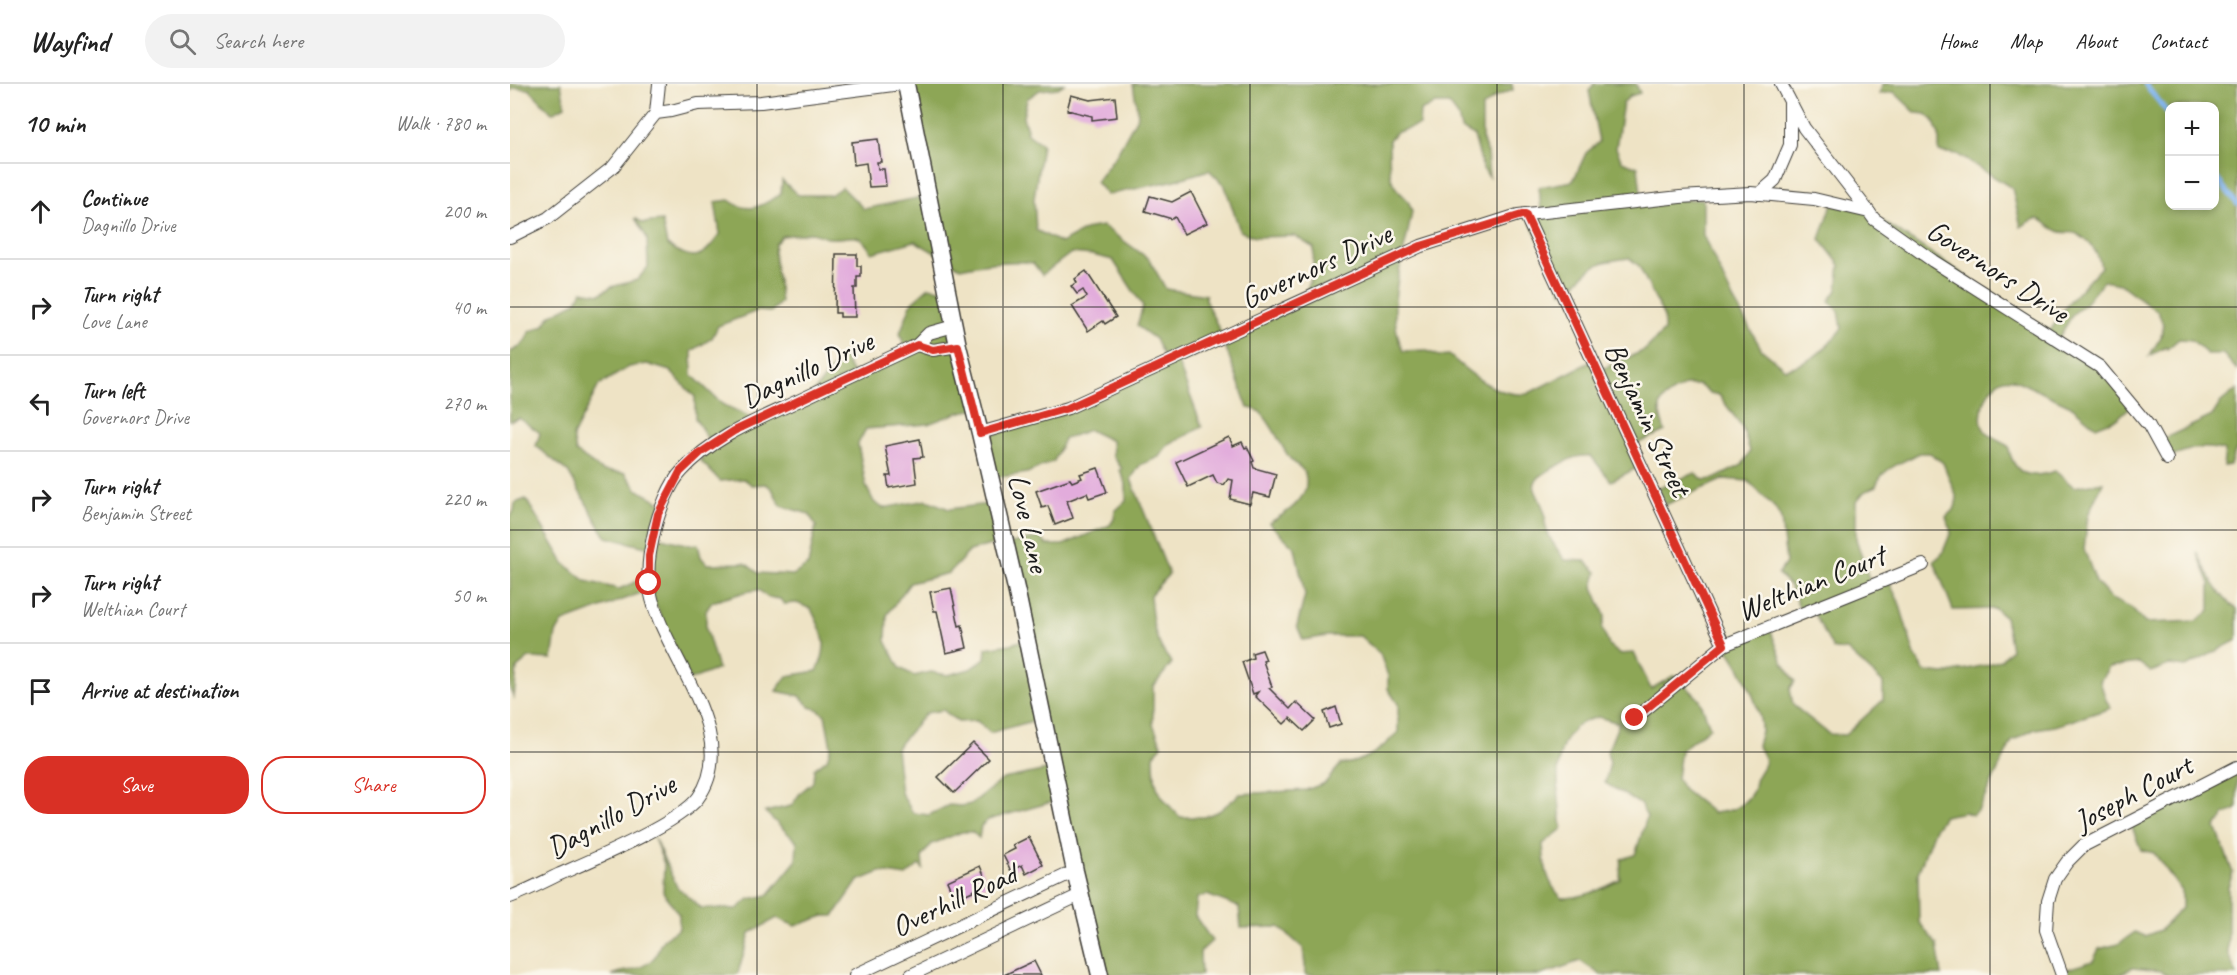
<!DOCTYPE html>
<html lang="en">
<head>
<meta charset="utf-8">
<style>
	body { margin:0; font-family:Caveat,sans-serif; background:#f2f2f2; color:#222 }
	.controls { position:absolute; right:18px; top:18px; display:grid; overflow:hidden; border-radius:12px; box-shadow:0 3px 9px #0003 }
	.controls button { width:54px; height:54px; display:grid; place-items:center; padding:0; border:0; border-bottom:2px solid #e0e0e0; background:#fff; color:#222; font:30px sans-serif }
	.stop { position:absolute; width:18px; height:18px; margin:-14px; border:4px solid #d93025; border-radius:50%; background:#fff }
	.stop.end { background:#d93025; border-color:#fff; box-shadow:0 2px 6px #0008 }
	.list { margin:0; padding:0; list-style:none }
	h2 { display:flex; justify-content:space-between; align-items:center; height:78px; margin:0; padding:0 24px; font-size:26px }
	h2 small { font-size:20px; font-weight:400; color:#767676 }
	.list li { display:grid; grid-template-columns:39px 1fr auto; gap:18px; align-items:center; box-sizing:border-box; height:96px; padding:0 24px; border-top:2px solid #e0e0e0 }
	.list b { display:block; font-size:22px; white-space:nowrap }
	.list p { margin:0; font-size:20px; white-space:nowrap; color:#767676 }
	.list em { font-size:20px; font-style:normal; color:#767676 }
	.actions { display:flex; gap:12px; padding:18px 24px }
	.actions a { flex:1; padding:14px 0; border:2px solid #d93025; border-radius:24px; text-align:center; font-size:21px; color:#d93025 }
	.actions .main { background:#d93025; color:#fff }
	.icon { flex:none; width:33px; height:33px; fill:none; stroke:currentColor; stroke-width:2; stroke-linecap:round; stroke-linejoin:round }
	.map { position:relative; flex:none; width:1727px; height:891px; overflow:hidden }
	header { display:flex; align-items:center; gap:36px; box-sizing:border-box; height:84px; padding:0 30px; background:#fff; border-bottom:2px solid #e0e0e0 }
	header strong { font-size:28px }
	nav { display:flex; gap:33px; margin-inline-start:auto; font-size:21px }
	.search { width:420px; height:54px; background:#f2f2f2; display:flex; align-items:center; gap:15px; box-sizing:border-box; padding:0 21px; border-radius:33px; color:#767676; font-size:22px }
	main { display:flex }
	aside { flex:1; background:#fff }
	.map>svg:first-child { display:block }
</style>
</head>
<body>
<header>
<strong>Wayfind</strong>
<div class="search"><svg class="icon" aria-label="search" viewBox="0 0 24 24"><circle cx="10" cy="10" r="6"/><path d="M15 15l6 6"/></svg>Search here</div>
<nav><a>Home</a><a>Map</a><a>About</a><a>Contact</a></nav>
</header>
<main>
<aside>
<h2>10 min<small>Walk · 780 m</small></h2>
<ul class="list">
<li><svg class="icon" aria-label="ahead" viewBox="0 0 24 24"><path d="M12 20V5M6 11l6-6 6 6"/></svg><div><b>Continue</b><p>Dagnillo Drive</p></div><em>200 m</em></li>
<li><svg class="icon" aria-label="right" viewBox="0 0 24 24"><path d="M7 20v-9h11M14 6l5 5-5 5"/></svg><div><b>Turn right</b><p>Love Lane</p></div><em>40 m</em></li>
<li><svg class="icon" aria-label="left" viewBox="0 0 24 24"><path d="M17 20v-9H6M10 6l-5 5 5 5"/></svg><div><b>Turn left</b><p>Governors Drive</p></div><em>270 m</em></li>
<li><svg class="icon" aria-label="right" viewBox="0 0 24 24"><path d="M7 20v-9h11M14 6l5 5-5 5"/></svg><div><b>Turn right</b><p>Benjamin Street</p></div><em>220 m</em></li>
<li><svg class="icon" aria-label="right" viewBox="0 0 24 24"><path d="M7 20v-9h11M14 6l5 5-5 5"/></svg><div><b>Turn right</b><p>Welthian Court</p></div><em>50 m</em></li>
<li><svg class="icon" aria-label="arrive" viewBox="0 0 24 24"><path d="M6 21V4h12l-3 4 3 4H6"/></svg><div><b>Arrive at destination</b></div></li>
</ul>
<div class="actions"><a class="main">Save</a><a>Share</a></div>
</aside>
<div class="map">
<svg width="1727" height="891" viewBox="0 0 1727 891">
	<rect width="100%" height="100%" fill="#fbf7ec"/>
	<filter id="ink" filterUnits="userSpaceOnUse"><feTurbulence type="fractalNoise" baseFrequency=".0167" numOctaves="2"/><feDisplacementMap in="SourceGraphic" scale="12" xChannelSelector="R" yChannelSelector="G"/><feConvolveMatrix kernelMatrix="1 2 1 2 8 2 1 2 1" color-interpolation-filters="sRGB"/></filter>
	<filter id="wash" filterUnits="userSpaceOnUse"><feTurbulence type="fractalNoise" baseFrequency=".008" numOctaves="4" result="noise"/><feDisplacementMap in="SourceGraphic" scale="24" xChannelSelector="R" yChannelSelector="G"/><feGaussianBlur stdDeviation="1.35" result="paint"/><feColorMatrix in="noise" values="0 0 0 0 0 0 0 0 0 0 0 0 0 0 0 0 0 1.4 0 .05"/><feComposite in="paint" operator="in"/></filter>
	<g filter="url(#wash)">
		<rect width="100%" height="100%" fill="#eee3c5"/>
		<g fill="#8da657" stroke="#54613a" stroke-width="1.5" fill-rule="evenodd">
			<path d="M0,0H51L55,22L42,29L19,5L5,4L0,7Z"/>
			<path d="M396,0H554L548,4L530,6L517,15L513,33L517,45L516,49L532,60L524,115L526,146L551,159L579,144L593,142L639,175L656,205L696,211V218L715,257L791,221L802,192L804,164L785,152L745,153L730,147L715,102L699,86L666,96L597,111L586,98L606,71L628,31L623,0H1002L1003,6L985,13L972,24V54L977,69L979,93L973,85L964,52L951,45L948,32L939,20H925L910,27L909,41L885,49L879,56C880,70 877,93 886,104C894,114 898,113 902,127C895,173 873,222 893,267L915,266L929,272L939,271C961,290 986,313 1017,310L1082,277L1090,286L1135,266L1154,247V233L1129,182L1119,174C1105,176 1089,177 1078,187C1068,196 1066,202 1052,208L1018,133L1031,127L1029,103L1063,97L1076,69L1089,58L1079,7L1084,0H1126L1130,9L1120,12L1113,19L1106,64L1112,77L1128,83L1132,118L1193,115V151L1223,215L1252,266L1275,285C1299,280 1318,264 1332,244L1329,227L1319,217L1327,206L1330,181L1310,155L1322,120L1357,127L1540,247L1559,218L1591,183C1588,169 1581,157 1567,150C1561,147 1554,150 1548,147C1529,140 1535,126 1511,143L1502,104L1447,70L1429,68V51L1423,36L1416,30L1406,29L1384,8L1369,10L1373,0H1727V286L1713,270H1697L1682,256L1669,255L1657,265L1656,263L1639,272L1651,253L1653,240L1648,228L1610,200L1593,197L1574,221L1563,230L1548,255L1586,280L1621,322L1608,334L1586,343L1561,322L1503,295C1500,295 1497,294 1494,295C1477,300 1463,336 1477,349C1482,354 1491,358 1498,362C1504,391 1518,396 1545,387L1564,403L1593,398L1578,431L1574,465L1586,498L1601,515L1621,524L1635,539L1686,537L1700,527V500L1687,468C1698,489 1707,512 1727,525V556L1676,583L1659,581L1641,588L1629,579L1599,583L1590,597L1596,616L1601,624L1545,642L1525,645L1502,657L1469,725L1462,731L1455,728L1434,732L1424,746L1408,789L1409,838L1427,861L1432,891H1091L1070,877L1031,891H796L793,864L769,843L731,844L729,823L697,811L687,814L685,832L702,857L690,868L691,891H591L542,718L478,736L471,742L469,754L462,748H452L422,760L412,772L413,785L409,781L396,792L370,788L348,797L324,832H314L285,842L267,834L240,849L228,889L225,891H102C115,885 123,889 138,879C150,871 146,865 153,856C157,852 164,848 169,845V831L153,808L154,780L142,749L167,803L191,824L227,825L239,815L258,811L286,777L287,758L255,728L281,722L291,708L303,698L304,685L317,675L321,663L315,631L307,625L300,623L290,612L266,607L277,592L307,587C320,560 313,549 301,525L287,519L274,520L270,515L257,513L249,506L239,507L202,518L196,527V544L208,585L180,596L139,506L53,538L46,549L42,575L19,574L7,584L4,614L0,605V433L4,427L5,419L16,415L54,479L76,497L109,505L139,492L140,464L96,453L58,388L26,362L30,349L9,334L0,337V268C9,264 17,258 19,248L33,242L41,231L66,218L72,207L90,210L101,203L127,196L138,183L137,154L125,134L133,139L152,137L157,161C184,177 191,177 210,150L205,118L219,116C239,131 252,122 271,110L272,96L288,111H320L332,103L354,125L412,113ZM1660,22H1704V122H1660ZM300,149C307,149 313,154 319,154C343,156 346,143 362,169L405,157L450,184C474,179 499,176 523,179L532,191L561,169L582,171L603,176L633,222L627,242L645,255L657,279L562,325L474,353L484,394L517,389L544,377L554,355L579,346L602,357L603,372L612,385L610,386L616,400V417L605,427L604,435L600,441L553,461H537L530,453L497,460L517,555L501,560L476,564L475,574L460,585L438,591L421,588L404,592L390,584L376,557L377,531L400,499L439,489L460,467L494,457L485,419L439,425L417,416L373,424L364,418L356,402L348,360L356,345L418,340L447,329L466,325L442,207L419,203L402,218L390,249L396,268L343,290L332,271L300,313L249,337L212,320L182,291V267L202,254L208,242L247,227L261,228L271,218L264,168L265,160L272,152ZM714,259L738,324C744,325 747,325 751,329C763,341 769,359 779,373C784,381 795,383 796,394C799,416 775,430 759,439L785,464L795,511L787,542L793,556L818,552H850L870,570L878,592V605L888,620V648C873,664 855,679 831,680L815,699L796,706L730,710L709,727L694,733H670C646,708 644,705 644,671L652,662L643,640V603L662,579C644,559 642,537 640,511L659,490L621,395L630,381L649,373L657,362L692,343L668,279ZM137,280L160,287L185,313V334L202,362L190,376L210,397L234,395L242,401L256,400L262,405L271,422L299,430L306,442L298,481L283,491L248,489L235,479L197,480L191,473L188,460L180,461L147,453L152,419L128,406L115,389L93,387L66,368L63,352L89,301L119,283ZM1176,301H1189L1200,309L1209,311L1232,343L1240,367L1232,381L1204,395L1194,396L1185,389L1147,404L1155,421L1214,395L1238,397L1265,424L1271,435L1276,479L1268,490L1279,501L1293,531L1304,529L1323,565L1337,566L1373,599V616L1335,651L1319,650L1283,621L1280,605L1285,597L1273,579L1260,545L1216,563C1230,582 1252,623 1251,647C1250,652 1248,657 1247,661C1259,680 1256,676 1246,694C1244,698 1245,703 1243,707C1233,724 1221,727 1203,729L1173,705L1167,694L1171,666L1200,643L1190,616L1166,592H1163L1141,605L1124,569L1109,570L1099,561L1092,544L1095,532L1083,503L1087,488L1075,477L1055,476C1047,465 1037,453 1035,439C1034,434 1036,436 1035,430C1028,403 1010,401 1047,382C1060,375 1066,371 1081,372L1101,397L1131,382L1124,361L1155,347C1144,317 1150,315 1176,301ZM1409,369H1420L1433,379L1447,414L1445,424L1436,433L1441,448L1432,470L1424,477L1443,526L1485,525L1495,533L1501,565L1491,576L1476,581L1434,590L1415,588L1405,572L1389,518L1378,496L1361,501L1346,455V418L1354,408L1366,402C1372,383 1393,379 1409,369ZM433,626L448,638L467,637L480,649L533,634L537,686L493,695L461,720L451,722L439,721L419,731L403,729L391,709L386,664L416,629ZM1088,633L1109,639L1097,668L1100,679L1095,699L1130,720L1137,733L1125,771L1111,775L1110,795L1108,797C1090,806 1072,814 1052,814C1036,799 1034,780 1033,760L1052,745C1049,712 1038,661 1071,639C1075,636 1083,635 1088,633Z"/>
			<path d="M1727,305V363L1720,381L1713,382L1715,367C1689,360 1680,365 1656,374L1651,356L1702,332L1711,318Z"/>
			<path d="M1727,684V725L1714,731L1706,743L1723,789L1718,803V870L1727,891H1657L1651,887L1622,884L1608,891H1554V886L1583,877L1589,865L1608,860L1625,848L1635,852L1650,846L1672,824V807L1644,769L1631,766L1620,738Z"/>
		</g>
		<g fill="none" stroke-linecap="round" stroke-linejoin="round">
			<g stroke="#82b6f0" stroke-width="4.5">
				<path d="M1635,0L1660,32"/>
				<path d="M1704,91L1727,120"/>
			</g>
		</g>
		<g id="blocks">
			<g fill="#e2acdc">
				<path d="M561,11L580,16L605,13L607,33L582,36V32L557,26Z"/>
				<path d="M368,55L371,78H367L368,85H374L376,102L359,103L356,79L344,81L342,58Z"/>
				<path d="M681,108L697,139L674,150L665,133L662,135L635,127L640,112L662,118Z"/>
				<path d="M326,170H347V182H351V193H347V204H344L345,233H330V229H325Z"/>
				<path d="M576,187L606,233L595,240L593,237L578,247L562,222L577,213L573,206L567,210L561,202L567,199L565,195Z"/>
				<path d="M719,353L723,362L732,358L735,364L737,363L744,377L742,378L744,384L766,390L760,413L743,409L740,420L720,415L723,396L718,395L714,401L707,399L703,391L678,403L666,378Z"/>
				<path d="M410,355L413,373L404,374L407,399L379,404L377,392H381L375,362Z"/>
				<path d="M588,384L597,408L579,414L577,409L557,417L563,434L545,441L538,422L532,424L526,407L560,395L562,398L572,394L570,390Z"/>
				<path d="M441,504L449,542L452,541L457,564L436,569L427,527H424L420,508Z"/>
				<path d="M752,566L756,576L753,577L762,603L759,604L780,625L786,618L805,636L794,647L780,634L774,640L745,612L748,608L743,610L732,578L743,574L742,569Z"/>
				<path d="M826,623L831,640L819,644L814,628Z"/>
				<path d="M463,659L479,675L444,709L428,693Z"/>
				<path d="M519,753L533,781L516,790L512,781L501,787L493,771L505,765L503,761Z"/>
				<path d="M470,782L478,800L445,815L437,797Z"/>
				<path d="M524,877L531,891H494Z"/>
			</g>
		</g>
	</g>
	<g filter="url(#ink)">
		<use href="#blocks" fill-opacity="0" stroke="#3c3a35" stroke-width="1.5"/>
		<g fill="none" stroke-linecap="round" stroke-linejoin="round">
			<g stroke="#3c3a35" stroke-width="14">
				<g id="minor">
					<path d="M1271,0L1294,44L1359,128"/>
					<path d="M146,29L149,0"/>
					<path d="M1249,110L1265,96L1280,61V20"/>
					<path d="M1015,130L1214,561"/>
					<path d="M0,153L38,134L103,83L146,29L161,27L188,20L251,18L391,0"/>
					<path d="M407,261L423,266L448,262"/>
					<path d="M470,349L558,324L911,162L1008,131L1170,113L1241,109L1304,115L1359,128L1364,135L1423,177L1590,283L1639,342L1657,375"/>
					<path d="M1125,634L1214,561L1413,481"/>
					<path d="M0,813C17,807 33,798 50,790C82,776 168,740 188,714C236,648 144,564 139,498C137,479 141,462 145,444C149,428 160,399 172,387C203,353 247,336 288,317C328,298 367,280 407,261L419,249L444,242"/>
					<path d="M345,891L565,787"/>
					<path d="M401,891L572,810"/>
					<path d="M1552,891L1536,846L1538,817L1545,795L1557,778L1573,762L1727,683"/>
				</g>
			</g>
			<g stroke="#3c3a35" stroke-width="19">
				<path id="tertiary" d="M396,0L448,262L470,349L507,509L565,787L590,891"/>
			</g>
			<use href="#minor" stroke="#fff" stroke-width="12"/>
			<use href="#tertiary" stroke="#fff" stroke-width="16"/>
		</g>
	</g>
	<g fill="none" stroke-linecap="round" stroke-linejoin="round" filter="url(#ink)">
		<path stroke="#d93025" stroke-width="8" d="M139,499V472L148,430L170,388L190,369L224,347L407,261L423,266L448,262L470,349L558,324L911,162L1015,130L1214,561L1125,634"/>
	</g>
	<path fill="none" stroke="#1c1c1c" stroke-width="1.5" stroke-opacity="0.55" d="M247,0V891M493,0V891M740,0V891M987,0V891M1234,0V891M1480,0V891M0,223H1727M0,446H1727M0,668H1727"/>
	<g text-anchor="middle" stroke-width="5" stroke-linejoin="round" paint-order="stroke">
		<g font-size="30" fill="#1c1c1c" stroke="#fbf7ec">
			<text transform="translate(806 182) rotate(-25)" y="10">Governors Drive</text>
			<text transform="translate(1488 187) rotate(33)" y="10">Governors Drive</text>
			<text transform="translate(297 285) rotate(-25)" y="10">Dagnillo Drive</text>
			<text transform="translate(1138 335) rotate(65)" y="10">Benjamin Street</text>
			<text transform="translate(519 439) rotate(77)" y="10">Love Lane</text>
			<text transform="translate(1301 499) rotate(-22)" y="10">Welthian Court</text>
			<text transform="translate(1623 709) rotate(-28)" y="10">Joseph Court</text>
			<text transform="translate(101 732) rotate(-29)" y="10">Dagnillo Drive</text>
			<text transform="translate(444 816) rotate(-25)" y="10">Overhill Road</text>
		</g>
	</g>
</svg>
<div class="controls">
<button>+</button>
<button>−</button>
</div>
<div class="stop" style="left:139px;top:499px"></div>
<div class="stop end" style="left:1125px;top:634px"></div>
</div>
</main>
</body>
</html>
